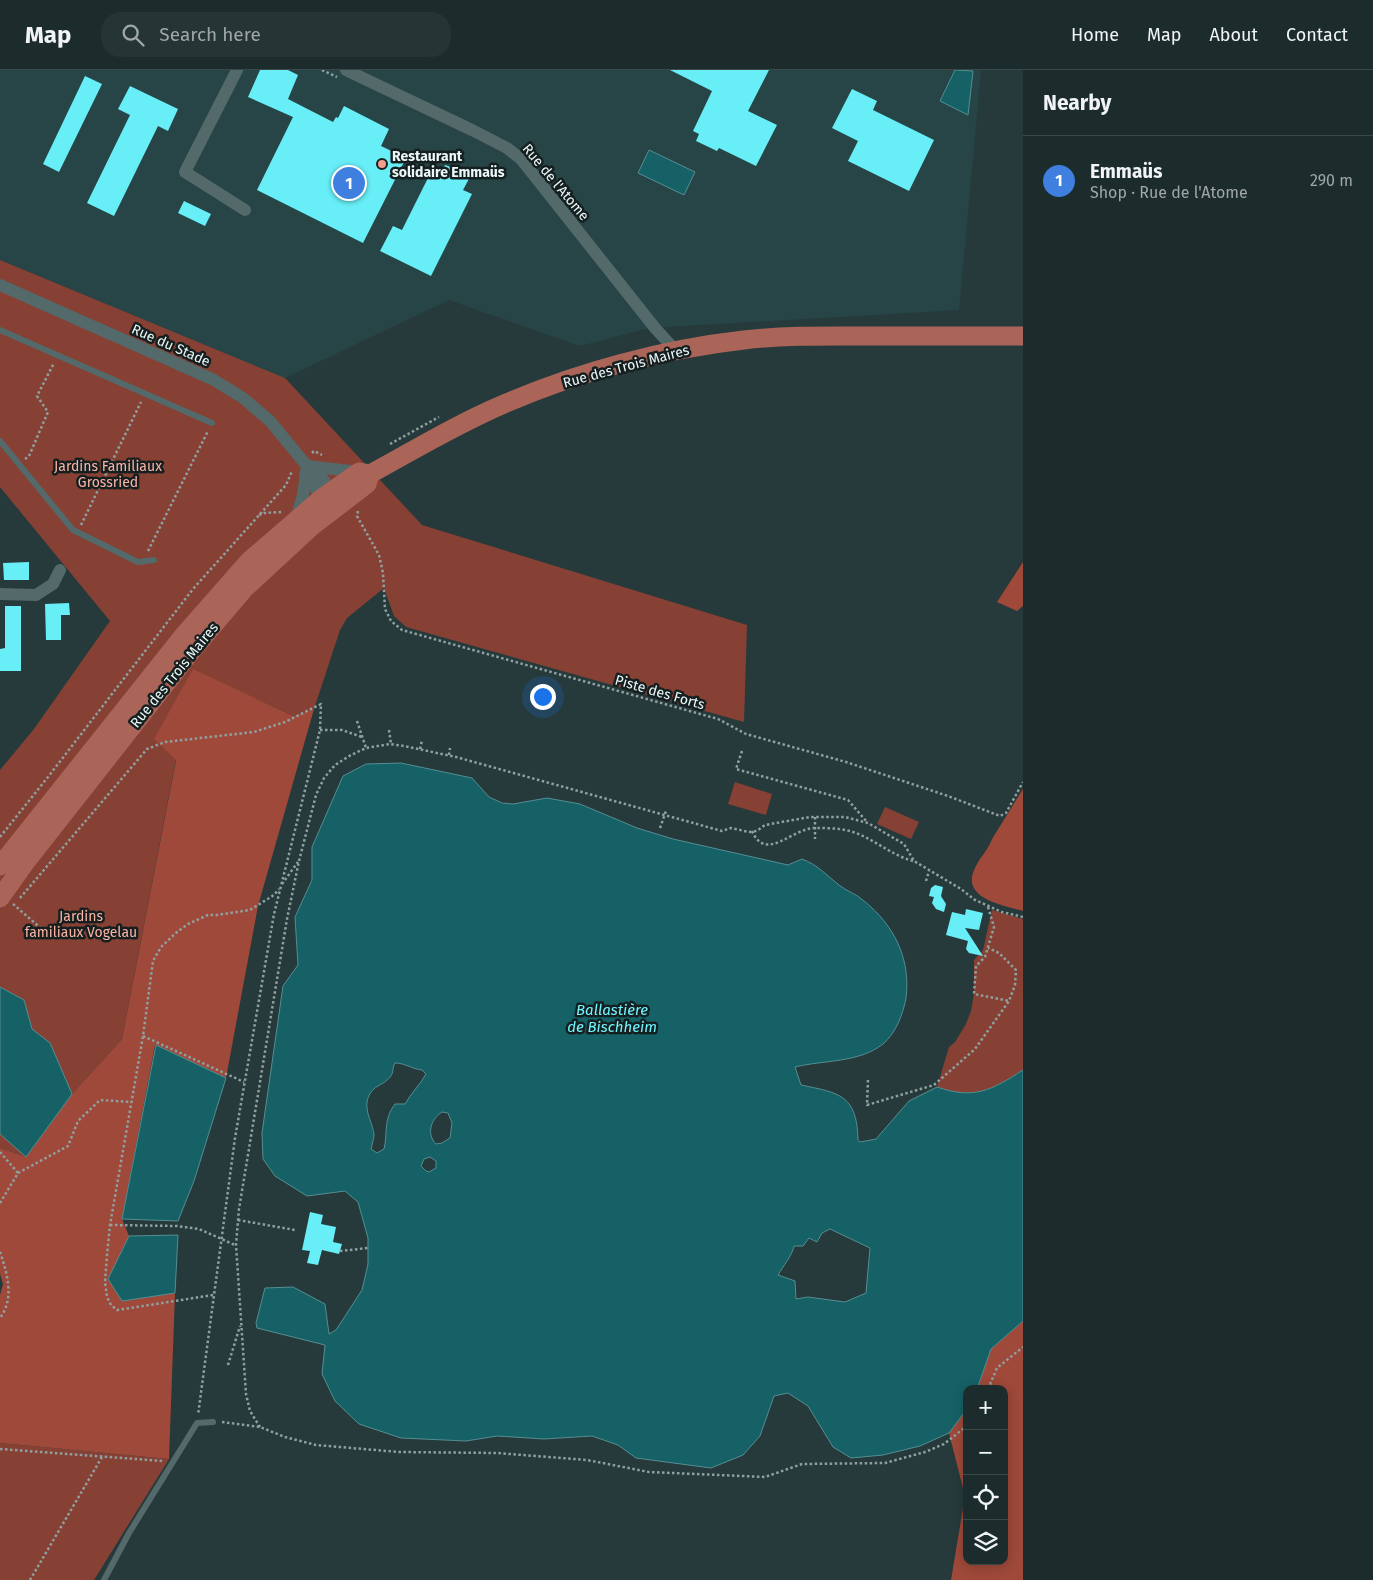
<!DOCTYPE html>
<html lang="en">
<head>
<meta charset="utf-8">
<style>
	body { margin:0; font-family:"Fira Sans",sans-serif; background:#253434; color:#f1f3f6 }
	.controls { position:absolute; right:15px; bottom:15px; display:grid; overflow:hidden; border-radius:10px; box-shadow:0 2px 12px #0003 }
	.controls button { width:45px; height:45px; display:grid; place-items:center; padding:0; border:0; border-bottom:1px solid #3a4848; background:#1c2c2c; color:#f1f3f6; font:25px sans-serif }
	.you { position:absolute; left:542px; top:626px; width:18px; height:18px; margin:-12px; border:4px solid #fff; border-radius:50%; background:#1a73e8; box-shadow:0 0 0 8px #1a73e833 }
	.badge { display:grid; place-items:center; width:32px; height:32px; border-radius:50%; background:#8bbbb9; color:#fff; font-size:16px; font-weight:700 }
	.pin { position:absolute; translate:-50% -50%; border:2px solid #fff; box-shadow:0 1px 5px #0006 }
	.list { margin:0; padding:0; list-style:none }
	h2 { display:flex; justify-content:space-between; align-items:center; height:65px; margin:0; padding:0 20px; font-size:21px }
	h2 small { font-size:16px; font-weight:400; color:#a0a7a9 }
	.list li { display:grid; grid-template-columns:32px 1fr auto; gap:15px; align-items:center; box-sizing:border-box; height:90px; padding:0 20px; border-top:1px solid #3a4848 }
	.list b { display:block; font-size:19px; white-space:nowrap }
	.list p { margin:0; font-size:16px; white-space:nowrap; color:#a0a7a9 }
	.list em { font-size:16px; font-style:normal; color:#a0a7a9 }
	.icon { flex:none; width:28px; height:28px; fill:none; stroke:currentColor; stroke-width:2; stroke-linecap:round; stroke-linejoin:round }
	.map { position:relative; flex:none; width:1023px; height:1510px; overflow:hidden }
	header { display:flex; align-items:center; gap:30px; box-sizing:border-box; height:70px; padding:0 25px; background:#1c2c2c; border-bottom:1px solid #3a4848 }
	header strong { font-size:24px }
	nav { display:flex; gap:28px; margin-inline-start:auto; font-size:18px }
	.search { width:350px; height:45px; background:#253434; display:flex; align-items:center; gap:12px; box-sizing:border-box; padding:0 18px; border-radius:20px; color:#a0a7a9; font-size:19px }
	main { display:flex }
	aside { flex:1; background:#1c2c2c }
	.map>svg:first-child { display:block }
</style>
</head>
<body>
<header>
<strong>Map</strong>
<div class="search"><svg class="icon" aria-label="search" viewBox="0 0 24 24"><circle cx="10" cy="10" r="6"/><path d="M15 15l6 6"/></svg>Search here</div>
<nav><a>Home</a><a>Map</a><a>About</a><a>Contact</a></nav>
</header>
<main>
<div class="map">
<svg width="1023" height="1510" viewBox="0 0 1023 1510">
	<rect width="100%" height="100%" fill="#263a3b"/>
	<path fill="#274547" d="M0,0H981L959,240L649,258L580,276L449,230L285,308L0,190Z"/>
	<g fill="#864134">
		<path d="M0,190L285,308L422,455L747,555L744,652L406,557L394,546L384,518L347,548L340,560L314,639L293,646L193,600L122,969L72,1024L26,1087L0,1078V700L34,659L110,551L0,417Z"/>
		<path d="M735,712L772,724L766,745L728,734Z"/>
		<path d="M885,737L919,752L911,769L877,754Z"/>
		<path d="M992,840L1023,849V1000C992,1020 974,1030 937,1017L949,977L955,972L966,954L971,941L974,924V890L983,880Z"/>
		<path d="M0,1373L169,1389L94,1510H0Z"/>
	</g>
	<g fill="#9e4939">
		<path d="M1023,492V536L1017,541L997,532Z"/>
		<path d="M193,599L293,646L314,639L258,836L226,1008L155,975L122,1149L129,1166L108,1209L122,1231L175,1223L169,1389L0,1373V1225L3,1214L0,1204V1078L26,1087L72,1024L122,969L176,690L154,669Z"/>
		<path d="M1023,719V841C1002,835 958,828 976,796C981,786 988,780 992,769Z"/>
		<path d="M1023,1251V1510H951L965,1426L949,1363L967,1339V1491H1004V1319H977L991,1279Z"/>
	</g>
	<g fill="#156166" stroke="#558e92" fill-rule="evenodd">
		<path d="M955,0L973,1L968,45L940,31Z"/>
		<path d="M649,80L695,102L684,125L638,103Z"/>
		<path d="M401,693L472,708L489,727L502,733L513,734L547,728L580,734L637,758L673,769L788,795L802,789C818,795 825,804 839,815C846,821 857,824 864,831C894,855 911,889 906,928C903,944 896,963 883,974C859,993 823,990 795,997L801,1015C840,1023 857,1025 858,1070L860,1072L876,1069L909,1031L937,1017C974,1030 992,1020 1023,1000V1251L991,1279L977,1319H967V1339L949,1363L920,1376L883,1385L851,1388L833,1377L808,1336L788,1323L774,1326L760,1366L743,1385L711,1398L636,1388L618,1375L592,1366L544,1369L497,1366L466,1371L401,1368L359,1354L335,1331L322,1304L325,1275L257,1258L256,1253L265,1218L293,1217L325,1234L329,1264L336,1260L362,1220L368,1194V1168L358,1132L345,1121L307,1126L275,1106L263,1089L262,1063L283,916L298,895L295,847L312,810V777L343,706L366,694ZM395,993C405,993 412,999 422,1000L426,1004C420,1015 411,1023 405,1034H395C383,1050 388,1062 384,1079L377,1083L371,1079C372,1075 374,1068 374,1064C372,1050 361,1037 371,1022C376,1015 385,1014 390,1007C394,1003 392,998 395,993ZM442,1042L448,1043L452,1053L450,1068L442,1073L436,1074C426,1064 431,1049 442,1042ZM430,1087L436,1091V1098L429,1102L426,1101L421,1096L424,1089ZM830,1159L870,1178L866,1223L845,1232L808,1227L796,1229L795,1211L778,1205C783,1196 792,1186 794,1176H803L809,1168L817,1172L822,1163Z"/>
		<path d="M0,917L24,930L32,959L50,973L72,1024L26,1087L0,1064Z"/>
		<path d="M156,975L226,1008L194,1111L178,1151L122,1149Z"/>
		<path d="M178,1165L175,1223L122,1231L108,1209L129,1166Z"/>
	</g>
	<g fill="#68eef7">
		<path d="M260,0H288L298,5L288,29L333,52L336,47L338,48L344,36L389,59L381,76L406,88L363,173L257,120L293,47L248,27Z"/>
		<path d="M670,0H769L748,41L777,55L756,96L719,78L717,81L696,71L699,64L693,61L712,21Z"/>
		<path d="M85,6L102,14L59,102L43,94Z"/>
		<path d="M130,16L178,39L168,61L158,56L114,146L87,133L130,45L118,39Z"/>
		<path d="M852,19L877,31L873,40L934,70L909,121L848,91L858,71L832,58Z"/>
		<path d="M445,95L451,97L459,96L464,104L470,107L463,120L472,124L431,206L380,181L393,156L402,160L432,100L440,104Z"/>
		<path d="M184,131L211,144L205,156L178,143Z"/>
		<path d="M29,492V510H4L3,493Z"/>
		<path d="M69,533L70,545H61V570H46L45,534Z"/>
		<path d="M5,536H21V601H0V579L5,578Z"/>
		<path d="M935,815L943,817L941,826L946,834L944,842L936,839L932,833L934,827L929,826L931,818Z"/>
		<path d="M966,839L983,843L979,860L965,858L983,886L969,883L966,879L968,871L946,865L952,842L965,845Z"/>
		<path d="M310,1142L323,1145L321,1154L336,1157L333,1172L342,1174L339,1184L322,1180L318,1195L307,1193L310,1181L302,1180Z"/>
	</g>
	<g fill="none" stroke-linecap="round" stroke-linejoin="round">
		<g stroke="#90a0a0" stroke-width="2.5" stroke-dasharray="2.5 2.5" stroke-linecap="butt">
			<path d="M322,0L337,7"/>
			<path d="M390,374L439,347"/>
			<path d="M312,383L314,381L322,385"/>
			<path d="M25,389L29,386L48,342L37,326L54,293"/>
			<path d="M358,441L357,446L379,485L383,503L385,539L391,551L402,560L718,649L746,664L846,692L948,726L1000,746L1006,743L1023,712"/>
			<path d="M259,445L264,443L283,442"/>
			<path d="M81,455L141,332"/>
			<path d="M148,481L208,361"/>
			<path d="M357,651L366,678"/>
			<path d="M320,660H342L362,667"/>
			<path d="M389,660L391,674"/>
			<path d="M420,679L422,670"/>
			<path d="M742,681L736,699L848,730L867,752"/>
			<path d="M449,685L450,678"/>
			<path d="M815,747V769"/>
			<path d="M660,758L666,741"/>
			<path d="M752,761C766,793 792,758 815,758C827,758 841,758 853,762C874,769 891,785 913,791"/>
			<path d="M0,767L48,707L193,519L286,415L292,401"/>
			<path d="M926,811L929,801"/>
			<path d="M282,814L298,792"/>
			<path d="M20,828L147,679L165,672L254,662L285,652L321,634L320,660L274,844L235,1068L198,1345"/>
			<path d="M13,834L52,868"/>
			<path d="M988,837L994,857L985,887L976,896L974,924L1009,931"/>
			<path d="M143,966L244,1012"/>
			<path d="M868,1010L867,1035L934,1015L975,979L1009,931L1015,915L1016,900L999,883L988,878"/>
			<path d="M0,1082L18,1103"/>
			<path d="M0,1133L18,1103L68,1076L78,1051L100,1030L131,1032"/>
			<path d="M238,1150L295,1160"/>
			<path d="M110,1155L177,1156L199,1159L235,1175"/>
			<path d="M340,1181L368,1178"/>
			<path d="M0,1182C7,1203 15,1228 0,1248"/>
			<path d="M213,1225L124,1239L117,1240L111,1235L107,1227L105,1212L107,1185L110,1155L143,966L153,891L161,877L177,862L188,854L208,845H217L250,840L274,825L279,819"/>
			<path d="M228,1295L240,1256"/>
			<path d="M988,1319L997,1298L1023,1277"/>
			<path d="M222,1352L260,1357L285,1367L316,1375L399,1382L497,1383L587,1390L649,1402L765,1407L802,1394L885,1393L925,1382L944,1374L963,1359L967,1354"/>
			<path d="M260,1357L250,1341L246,1324L236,1175L239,1139L287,849L299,791L316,725L324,708L335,695L351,685L366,678L390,674L404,676L456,687L722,761L731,758L749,762L757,761L765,755L810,747H845L868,753L904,774L914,791L961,819L975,830L1002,842L1023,847"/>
			<path d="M0,1379L163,1391"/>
			<path d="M30,1510L102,1387"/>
		</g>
		<g stroke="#53696a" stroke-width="6">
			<path d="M0,260L212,353"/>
			<path d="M0,371L73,460L138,492L154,490"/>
			<path d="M104,1510L129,1463L197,1353L213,1352"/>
		</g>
		<g stroke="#53696a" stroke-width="12">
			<path d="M237,0L185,102L245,140"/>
			<path d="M346,0L472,60L507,78L521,89L655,258L676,281"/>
			<path d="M0,215L214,310L243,328L270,351L307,396"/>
			<path d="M313,397L337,427"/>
			<path d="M305,404L327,434"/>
			<path d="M296,449L303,425L307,396L359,402"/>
			<path d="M0,524L36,525L53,514L60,500"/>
		</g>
		<g stroke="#ab6558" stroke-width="19">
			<path d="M0,796L184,565L249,491L322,428L359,402L370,404C414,380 457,354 504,334C578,302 663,279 744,270C786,265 829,266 872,266C922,266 973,266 1023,266"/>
			<path d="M0,828L25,793L193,579L244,519L311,457L367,414L370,404"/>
		</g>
	</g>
	<circle fill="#f49d8c" stroke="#161f20" stroke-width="2" cx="382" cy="94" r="5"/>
	<g text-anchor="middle" stroke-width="5" stroke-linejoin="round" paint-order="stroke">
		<g font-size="14" font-weight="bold" fill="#ebf8f8" stroke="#161f20" text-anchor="start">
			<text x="392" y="91">Restaurant<tspan x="392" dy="16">solidaire Emmaüs</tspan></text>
		</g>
		<g font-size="14" fill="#ebf8f8" stroke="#161f20">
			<text transform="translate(556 112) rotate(50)" y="5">Rue de l'Atome</text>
			<text transform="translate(171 275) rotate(24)" y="5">Rue du Stade</text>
			<text transform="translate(626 296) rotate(-15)" y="5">Rue des Trois Maires</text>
			<text transform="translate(174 605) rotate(-51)" y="5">Rue des Trois Maires</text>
			<text transform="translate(660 622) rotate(16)" y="5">Piste des Forts</text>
		</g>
		<g font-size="14" fill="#fcb3a4" stroke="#161f20">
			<text x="108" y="401">Jardins Familiaux<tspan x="108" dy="16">Grossried</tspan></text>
			<text x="81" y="851">Jardins<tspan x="81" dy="16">familiaux Vogelau</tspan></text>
		</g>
		<g font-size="15" font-style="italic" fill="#70f6ff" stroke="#161f20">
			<text x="612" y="945">Ballastière<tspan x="612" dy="17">de Bischheim</tspan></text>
		</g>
	</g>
</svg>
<div class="controls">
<button>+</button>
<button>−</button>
<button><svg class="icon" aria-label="locate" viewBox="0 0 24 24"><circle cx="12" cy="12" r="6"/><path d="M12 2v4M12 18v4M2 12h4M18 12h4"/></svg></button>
<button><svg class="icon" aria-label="layers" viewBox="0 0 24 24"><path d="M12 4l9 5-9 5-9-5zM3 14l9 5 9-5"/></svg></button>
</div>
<div class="you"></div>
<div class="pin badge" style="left:349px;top:113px;background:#3f7fe0">1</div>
</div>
<aside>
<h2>Nearby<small></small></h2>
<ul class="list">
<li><span class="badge" style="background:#3f7fe0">1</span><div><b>Emmaüs</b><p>Shop · Rue de l'Atome</p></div><em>290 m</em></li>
</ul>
</aside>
</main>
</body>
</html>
